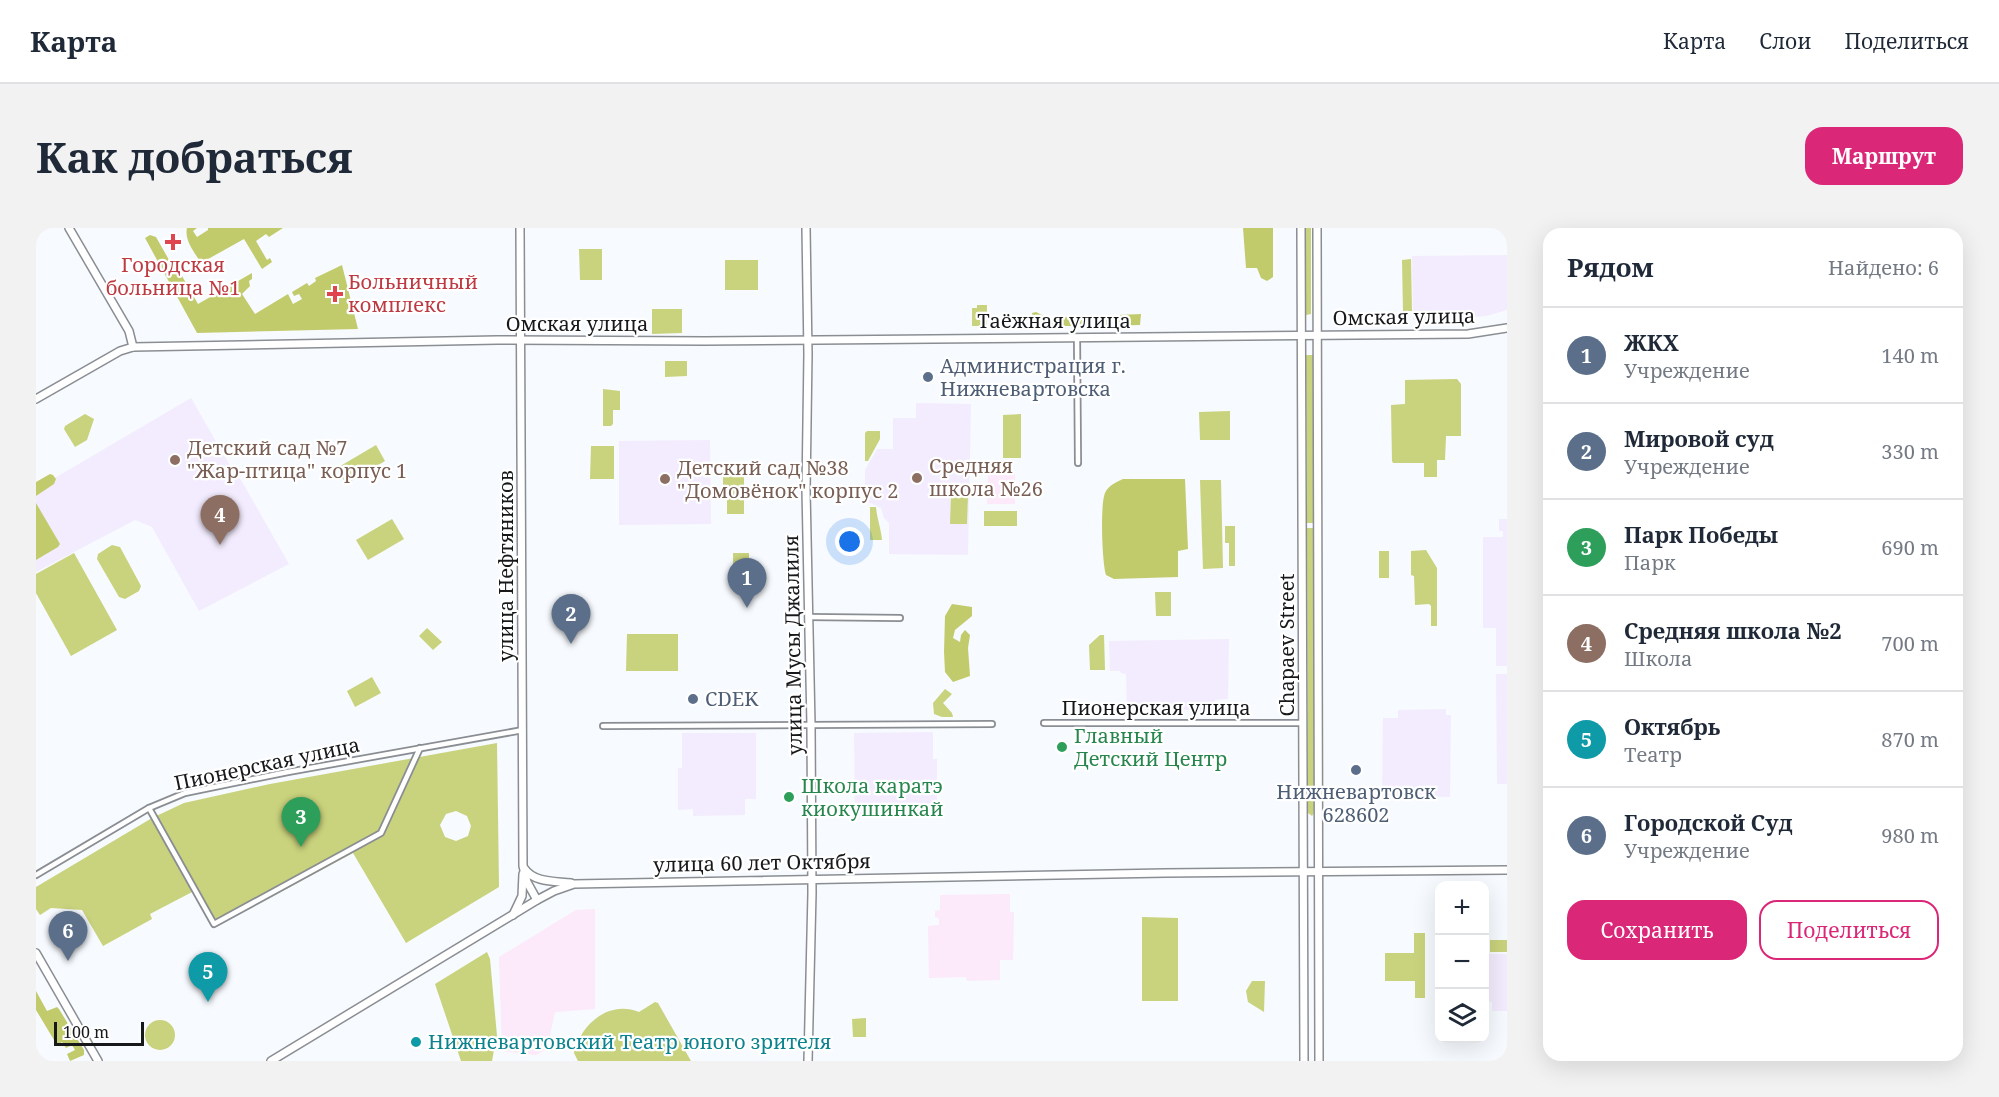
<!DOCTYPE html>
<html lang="ru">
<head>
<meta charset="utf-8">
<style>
	body { margin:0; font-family:"Noto Serif",serif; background:#f2f2f3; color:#1f2937 }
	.controls { position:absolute; right:18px; bottom:18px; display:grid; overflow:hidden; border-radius:12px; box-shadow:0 6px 24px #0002 }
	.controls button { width:54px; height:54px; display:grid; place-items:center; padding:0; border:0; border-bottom:2px solid #e0e1e3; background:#fff; color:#1f2937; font:30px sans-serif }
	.scale { position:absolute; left:18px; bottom:15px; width:90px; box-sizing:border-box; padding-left:6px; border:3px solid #16181a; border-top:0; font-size:16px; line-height:21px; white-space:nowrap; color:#16181a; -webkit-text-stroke:4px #fff; paint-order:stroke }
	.you { position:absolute; left:814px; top:314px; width:21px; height:21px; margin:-15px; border:4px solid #fff; border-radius:50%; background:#1a73e8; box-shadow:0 0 0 9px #1a73e833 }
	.badge { display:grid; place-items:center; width:39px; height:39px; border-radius:50%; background:#db2777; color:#fff; font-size:20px; font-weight:700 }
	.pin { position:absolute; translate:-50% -50px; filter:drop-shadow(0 2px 3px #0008) }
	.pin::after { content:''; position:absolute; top:32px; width:21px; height:18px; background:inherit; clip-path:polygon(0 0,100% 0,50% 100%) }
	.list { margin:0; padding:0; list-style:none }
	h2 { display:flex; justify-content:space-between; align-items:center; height:78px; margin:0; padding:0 24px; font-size:26px }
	h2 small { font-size:20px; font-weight:400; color:#747a83 }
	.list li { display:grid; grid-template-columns:39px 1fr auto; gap:18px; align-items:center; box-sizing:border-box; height:96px; padding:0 24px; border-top:2px solid #e0e1e3 }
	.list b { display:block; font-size:22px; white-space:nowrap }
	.list p { margin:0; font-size:20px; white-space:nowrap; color:#747a83 }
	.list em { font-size:20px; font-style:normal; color:#747a83 }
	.actions { display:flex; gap:12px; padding:18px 24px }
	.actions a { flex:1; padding:14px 0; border:2px solid #db2777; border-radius:18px; text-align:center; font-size:21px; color:#db2777 }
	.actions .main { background:#db2777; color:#fff }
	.icon { flex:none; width:33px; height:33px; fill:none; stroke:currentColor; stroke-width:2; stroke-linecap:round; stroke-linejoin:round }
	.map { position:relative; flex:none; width:1471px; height:833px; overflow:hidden; border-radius:18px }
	header { display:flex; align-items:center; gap:36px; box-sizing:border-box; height:84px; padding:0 30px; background:#fff; border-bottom:2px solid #e0e1e3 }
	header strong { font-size:28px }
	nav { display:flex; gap:33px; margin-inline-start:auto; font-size:21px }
	.intro { display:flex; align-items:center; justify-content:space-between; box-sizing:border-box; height:144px; padding:0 36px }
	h1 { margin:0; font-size:42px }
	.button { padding:15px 27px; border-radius:18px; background:#db2777; color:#fff; font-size:21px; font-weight:700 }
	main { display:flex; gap:36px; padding:0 36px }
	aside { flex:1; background:#fff; border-radius:18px; box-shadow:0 6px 24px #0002 }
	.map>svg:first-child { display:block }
</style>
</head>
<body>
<header>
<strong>Карта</strong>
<nav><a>Карта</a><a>Слои</a><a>Поделиться</a></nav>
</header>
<div class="intro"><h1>Как добраться</h1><a class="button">Маршрут</a></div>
<main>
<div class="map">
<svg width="1471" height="833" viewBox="0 0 1471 833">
	<rect width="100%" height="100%" fill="#f7fafe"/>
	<g fill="#fce9fa">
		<path d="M952,246H979V276H951Z"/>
		<path d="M974,666V684H978L977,732H964V752L931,753L930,749L893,750L892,698L903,697V690L899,689V683L904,682V667Z"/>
		<path d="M559,681V781L519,784L511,821L500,827L466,823L463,729L540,682Z"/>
	</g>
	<g fill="#f3ecfe">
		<path d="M1471,27V82L1450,88L1409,92H1377L1376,28Z"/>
		<path d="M155,170L200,248L205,252L253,336L163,383L116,299L99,292L0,344V261Z"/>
		<path d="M880,175L935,176L932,327L853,326V295L848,290L845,280L832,274V267L826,265L825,259L829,257V242L841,221H857V190H880Z"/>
		<path d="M674,212L675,296L583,297V213Z"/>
		<path d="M1463,291H1471V438H1460V400H1447V309H1467V303H1463Z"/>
		<path d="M1193,411L1192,471L1179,472V482H1091L1090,446L1085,445L1084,443H1074L1073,413Z"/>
		<path d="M1460,446H1471V556H1461Z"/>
		<path d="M1410,481V487H1415L1414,569L1346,567L1347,490H1362V482Z"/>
		<path d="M897,504V531H901V578H896V584L819,586L818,505Z"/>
		<path d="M646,505H720V571H709V587L657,588V581L642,582V540H646Z"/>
		<path d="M1449,726H1471V783H1456V774H1449Z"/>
	</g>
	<g fill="#c9d27c" fill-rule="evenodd">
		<path d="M1270,0H1275V86L1270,87Z"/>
		<path d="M543,21H566V52H544Z"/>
		<path d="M1375,31L1376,83H1367L1366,32Z"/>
		<rect x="689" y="32" width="33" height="30"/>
		<path d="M941,77H951V98H936V80H941Z"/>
		<path d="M616,81H646V105L616,106Z"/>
		<path d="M1270,127H1277L1278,295H1271Z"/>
		<path d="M629,133H651V148L629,149Z"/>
		<path d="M1421,151L1425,156V208H1410L1409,232H1401V249H1388V235H1357L1356,233L1355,177L1369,176V152Z"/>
		<path d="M567,161L584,163V182H577V196L575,198H567Z"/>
		<path d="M1194,183V212H1164L1163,184Z"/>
		<path d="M49,186L58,191L51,212L39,219L28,201L29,198Z"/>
		<path d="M985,186V230H967V187Z"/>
		<path d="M831,203H844V211L832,233H829V205Z"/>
		<path d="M340,217L349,233L310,256L301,240Z"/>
		<path d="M555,218H578V251H554Z"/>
		<path d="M687,245H708V286H691V262H687Z"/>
		<path d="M1164,252H1185L1187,340L1167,341Z"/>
		<path d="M915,267H932L931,296H914Z"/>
		<path d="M834,279H840C841,291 845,300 846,312H834Z"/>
		<rect x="948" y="283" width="33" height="15"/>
		<path d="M356,291L368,311L332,332L320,312Z"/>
		<path d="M1189,298H1199V338H1193V315H1189Z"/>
		<path d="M1271,300H1278V585L1276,588L1272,585Z"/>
		<path d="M76,317L84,319L105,358L103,363L89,371L83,369L61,331L62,326Z"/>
		<path d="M1390,322L1401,340V398H1395V378L1393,376L1379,377L1378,348L1375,347V323Z"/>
		<rect x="1343" y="323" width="10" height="27"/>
		<path d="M38,325L81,402L35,428L0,365V346Z"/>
		<rect x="697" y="325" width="16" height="18"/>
		<path d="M1119,364H1135V388H1120Z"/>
		<path d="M391,400L406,414L397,422L383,408Z"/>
		<path d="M591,406H642V443H590Z"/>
		<path d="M1064,407H1068L1069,442H1054L1053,417Z"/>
		<path d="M336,449L345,465L319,479L311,463Z"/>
		<path d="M909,461L916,466L907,475L916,485L917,489H906L898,486L897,475Z"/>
		<path d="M461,515L463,659L370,715L317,625L178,700L158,663L114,686L116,691L67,718L46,682L15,680L4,687L0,681V659L116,590L148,575L234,556ZM420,583L431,588L435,598L432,608L420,613L409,609L404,597L410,586Z"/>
		<path d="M1106,689L1142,690V773H1106Z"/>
		<path d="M1378,705H1389V770H1379V753H1349V725H1378Z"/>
		<rect x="1454" y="712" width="17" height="12"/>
		<path d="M451,724L454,731L462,819L458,822L456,833H425L399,756Z"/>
		<path d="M1216,753H1229L1228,784L1212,774L1210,763Z"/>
		<path d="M619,774L622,775L655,833H542L538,825C544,798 572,771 603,784Z"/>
		<path d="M830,790V809H817L816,791Z"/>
		<circle cx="124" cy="807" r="15"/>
	</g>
	<g fill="#c2cb6c">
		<path d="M151,0H161L157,3L161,9L172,2V0H247L233,9L230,6L220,13L231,32L234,30L236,34L226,41L208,11L165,35C159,25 148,12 151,0Z"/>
		<path d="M1207,0H1237V49L1231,53L1225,50L1221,40H1210Z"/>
		<path d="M114,7L120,9L137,39L142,41L162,76L216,45V51L213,53L214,58L206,66L219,86L252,66L257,76L266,71L263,66L258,68L256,64L271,55L273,58L280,53L279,50L306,37L322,101L161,105L109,10Z"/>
		<path d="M1000,84L1012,90L1030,89L1047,92V98H997L996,85Z"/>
		<path d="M1105,86L1104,97L1059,98L1060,88Z"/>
		<path d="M14,246L17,247L20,251L18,256L0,268V254Z"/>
		<path d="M1087,251H1149L1152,321L1142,323V349L1078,351L1070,347C1066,334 1064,277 1069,265C1072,258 1080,254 1087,251Z"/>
		<path d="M0,275L24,316L22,319L0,332Z"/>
		<path d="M916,376L936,379V388L919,402L917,410L924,414L925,407L929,402L934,407L932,420L934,448L917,454L909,444L908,424L909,388Z"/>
		<path d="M0,763L11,783L21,779L23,781L48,822V827L34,833L31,826L39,822L36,817L30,820L26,814L21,817L0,782Z"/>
	</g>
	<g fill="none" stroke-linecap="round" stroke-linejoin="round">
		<g stroke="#8a8e93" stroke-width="8">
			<g id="street">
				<path d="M1041,109L1042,235"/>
				<path d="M772,389L864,390"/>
				<path d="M1008,495H1267"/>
				<path d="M567,498L956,496"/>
				<path d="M113,580L178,696L345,605L384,520"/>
				<path d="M0,647L113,580L149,565L252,544L487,502"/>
			</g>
		</g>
		<g stroke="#8a8e93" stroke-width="10">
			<g id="secondary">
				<path d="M33,0L93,103L97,119"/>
				<path d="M484,0L487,638L491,654L501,672"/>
				<path d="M770,0L772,126L770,262L775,497L776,665L772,833"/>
				<path d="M1265,0L1268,833"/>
				<path d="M1281,0L1283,833"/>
				<path d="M0,171L84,123L97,119L461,112L669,113L1432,106L1471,100"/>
				<path d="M488,640C498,655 519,653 535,655"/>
				<path d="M477,687L486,668L487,646"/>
				<path d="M0,725L62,833"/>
				<path d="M235,833L501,672L518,663L538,656L1129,645L1471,642"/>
			</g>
		</g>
		<use href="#street" stroke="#fff" stroke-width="4.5"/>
		<use href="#secondary" stroke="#fff" stroke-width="7"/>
	</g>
	<g fill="#e0444e" stroke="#fff" stroke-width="2">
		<path d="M134 5h6v6h6v6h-6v6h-6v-6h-6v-6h6z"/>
		<path d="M296 57h6v6h6v6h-6v6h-6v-6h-6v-6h6z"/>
	</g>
	<g fill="#5c6f8a" stroke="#fff" stroke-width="2">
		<circle cx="892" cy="149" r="6"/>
		<circle cx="657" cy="471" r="6"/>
		<circle cx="1320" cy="542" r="6"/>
	</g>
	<g fill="#8d6e63" stroke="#fff" stroke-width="2">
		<circle cx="139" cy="232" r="6"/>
		<circle cx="881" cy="250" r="6"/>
		<circle cx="629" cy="251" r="6"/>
	</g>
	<g fill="#2e9e5b" stroke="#fff" stroke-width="2">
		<circle cx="1026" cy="519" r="6"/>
		<circle cx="753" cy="569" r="6"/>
	</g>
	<circle fill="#0f9aa8" stroke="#fff" stroke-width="2" cx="380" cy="814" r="6"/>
	<g text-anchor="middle" stroke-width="4.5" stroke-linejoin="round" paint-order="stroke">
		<g font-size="20" fill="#be3a42" stroke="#fff">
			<text x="137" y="44">Городская<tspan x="137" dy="23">больница №1</tspan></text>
			<text x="312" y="61" text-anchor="start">Больничный<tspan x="312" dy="23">комплекс</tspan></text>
		</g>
		<g font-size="20" fill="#16181a" stroke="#fff">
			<text transform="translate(1368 89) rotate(-1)" y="7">Омская улица</text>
			<text x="1018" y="100">Таёжная улица</text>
			<text x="541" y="103">Омская улица</text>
			<text transform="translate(470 338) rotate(-90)" y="7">улица Нефтяников</text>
			<text transform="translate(757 417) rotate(-91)" y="7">улица Мусы Джалиля</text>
			<text transform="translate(1251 417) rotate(-90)" y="7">Chapaev Street</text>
			<text x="1120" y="487">Пионерская улица</text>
			<text transform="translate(231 536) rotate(-12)" y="7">Пионерская улица</text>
			<text transform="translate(726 635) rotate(-1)" y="7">улица 60 лет Октября</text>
		</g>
		<g font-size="20" fill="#4e5e75" stroke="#fff" text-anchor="start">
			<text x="904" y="145">Администрация г.<tspan x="904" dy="23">Нижневартовска</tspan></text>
			<text x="669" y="478">CDEK</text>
			<text x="1320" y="571" text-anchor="middle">Нижневартовск<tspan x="1320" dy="23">628602</tspan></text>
		</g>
		<g font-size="20" fill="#785e54" stroke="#fff" text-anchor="start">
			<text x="151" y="227">Детский сад №7<tspan x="151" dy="23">"Жар-птица" корпус 1</tspan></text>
			<text x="893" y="245">Средняя<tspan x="893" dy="23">школа №26</tspan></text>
			<text x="641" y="247">Детский сад №38<tspan x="641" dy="23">"Домовёнок" корпус 2</tspan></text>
		</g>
		<g font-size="20" fill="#27864d" stroke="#fff" text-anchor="start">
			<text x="1038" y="515">Главный<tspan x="1038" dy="23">Детский Центр</tspan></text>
			<text x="765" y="565">Школа каратэ<tspan x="765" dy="23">киокушинкай</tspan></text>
		</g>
		<g font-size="20" fill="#0d838f" stroke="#fff" text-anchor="start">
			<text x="392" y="821">Нижневартовский Театр юного зрителя</text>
		</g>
	</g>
</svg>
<div class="controls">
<button>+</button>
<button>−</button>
<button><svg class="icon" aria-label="layers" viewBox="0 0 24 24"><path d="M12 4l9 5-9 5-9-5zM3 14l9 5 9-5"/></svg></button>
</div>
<div class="scale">100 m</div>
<div class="you"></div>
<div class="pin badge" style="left:711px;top:380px;background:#5c6f8a">1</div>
<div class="pin badge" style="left:535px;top:416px;background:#5c6f8a">2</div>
<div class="pin badge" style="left:265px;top:619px;background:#2e9e5b">3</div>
<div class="pin badge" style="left:184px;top:317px;background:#8d6e63">4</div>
<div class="pin badge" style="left:172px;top:774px;background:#0f9aa8">5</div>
<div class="pin badge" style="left:32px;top:733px;background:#5c6f8a">6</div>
</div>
<aside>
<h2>Рядом<small>Найдено: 6</small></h2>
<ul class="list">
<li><span class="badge" style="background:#5c6f8a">1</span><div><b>ЖКХ</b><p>Учреждение</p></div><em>140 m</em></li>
<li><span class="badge" style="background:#5c6f8a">2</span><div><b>Мировой суд</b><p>Учреждение</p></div><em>330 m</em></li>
<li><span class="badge" style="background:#2e9e5b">3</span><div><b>Парк Победы</b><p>Парк</p></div><em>690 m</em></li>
<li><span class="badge" style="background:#8d6e63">4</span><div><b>Средняя школа №2</b><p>Школа</p></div><em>700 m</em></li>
<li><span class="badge" style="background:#0f9aa8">5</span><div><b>Октябрь</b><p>Театр</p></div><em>870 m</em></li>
<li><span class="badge" style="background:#5c6f8a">6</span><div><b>Городской Суд</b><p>Учреждение</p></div><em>980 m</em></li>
</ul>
<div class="actions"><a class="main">Сохранить</a><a>Поделиться</a></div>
</aside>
</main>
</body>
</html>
